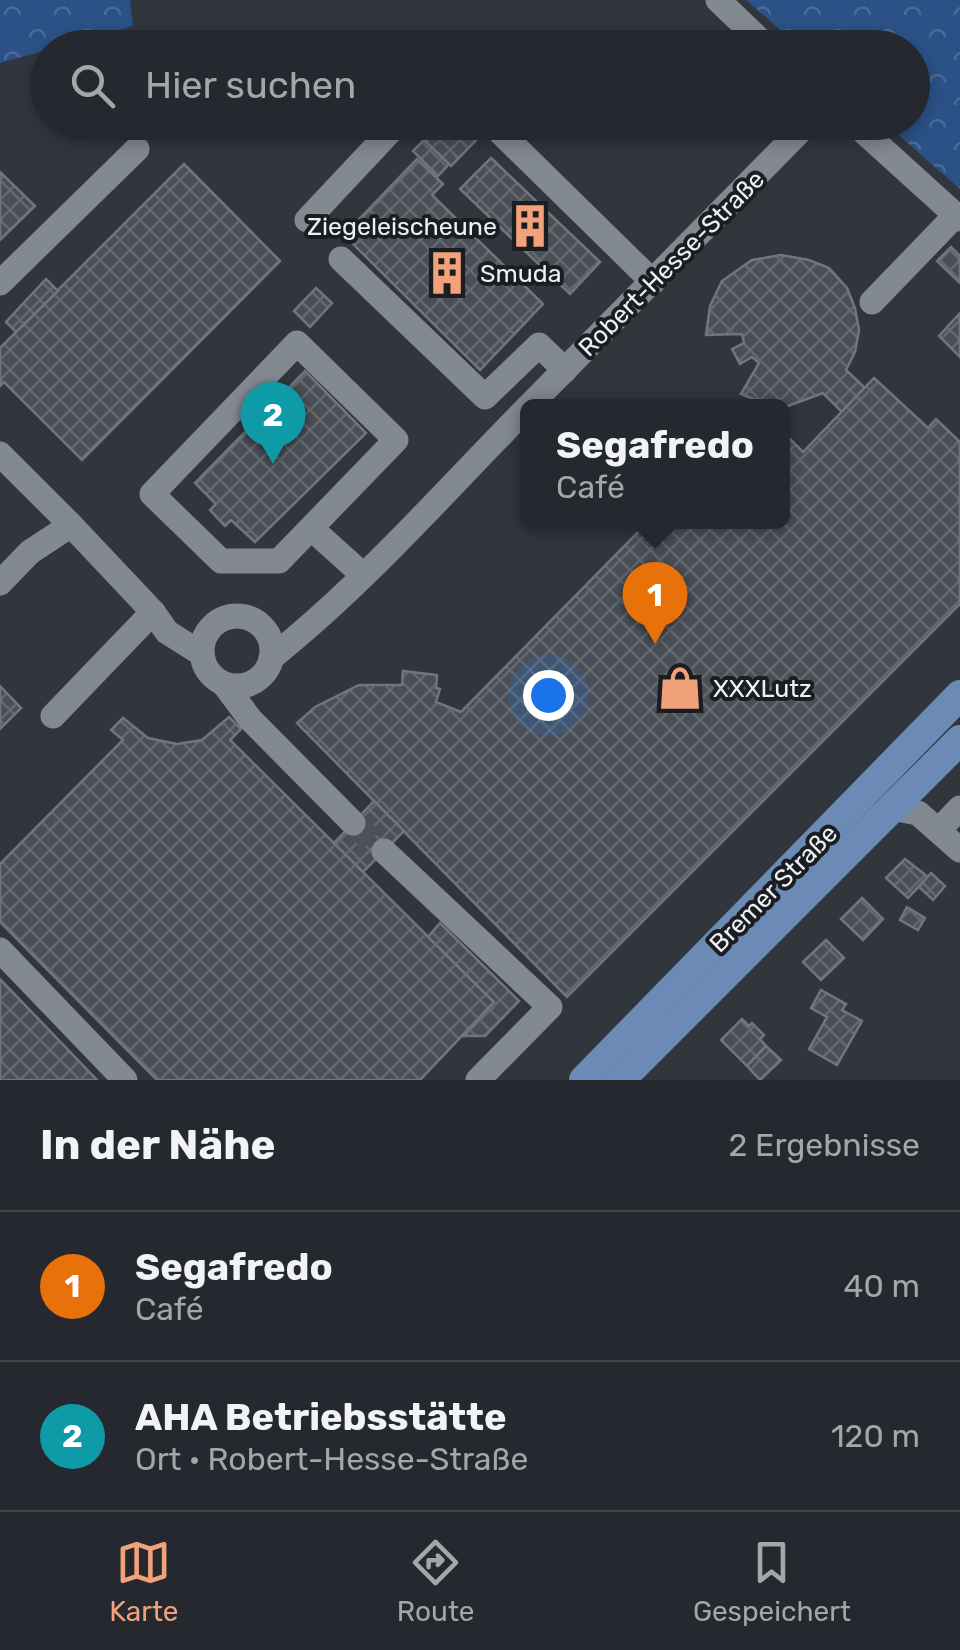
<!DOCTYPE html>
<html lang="de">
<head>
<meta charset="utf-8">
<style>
	body { margin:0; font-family:Rubik,sans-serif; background:#31343a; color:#f1f3f6 }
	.you { position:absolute; left:548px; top:695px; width:35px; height:35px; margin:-25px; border:8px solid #fff; border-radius:50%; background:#1a73e8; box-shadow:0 0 0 15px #1a73e833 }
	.badge { display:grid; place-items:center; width:65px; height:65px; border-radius:50%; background:#f1a27b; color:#fff; font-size:32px; font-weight:700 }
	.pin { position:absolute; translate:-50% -82px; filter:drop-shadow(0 2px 5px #0008) }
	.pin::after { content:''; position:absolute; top:52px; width:35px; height:30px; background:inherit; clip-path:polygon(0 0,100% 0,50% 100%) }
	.popup { position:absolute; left:520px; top:399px; width:270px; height:130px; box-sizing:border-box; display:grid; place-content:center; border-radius:15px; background:#25282e; filter:drop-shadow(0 2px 8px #0005); font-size:32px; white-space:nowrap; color:#a3a6aa }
	.popup b { font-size:38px; color:#f1f3f6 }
	.popup::after { content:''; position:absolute; left:50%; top:100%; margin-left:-20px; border:20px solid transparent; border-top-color:#25282e }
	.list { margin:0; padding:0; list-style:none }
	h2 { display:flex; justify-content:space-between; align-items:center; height:130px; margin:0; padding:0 40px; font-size:42px }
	h2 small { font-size:32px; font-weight:400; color:#a3a6aa }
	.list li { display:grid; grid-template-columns:65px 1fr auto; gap:30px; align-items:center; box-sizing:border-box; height:150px; padding:0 40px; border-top:2px solid #42444a }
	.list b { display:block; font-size:38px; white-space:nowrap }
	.list p { margin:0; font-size:32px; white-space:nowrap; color:#a3a6aa }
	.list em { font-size:32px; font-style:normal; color:#a3a6aa }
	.icon { flex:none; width:55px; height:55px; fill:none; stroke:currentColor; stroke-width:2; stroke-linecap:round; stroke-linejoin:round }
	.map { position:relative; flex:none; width:960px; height:1080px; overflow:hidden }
	.search { position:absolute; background:#25282e; box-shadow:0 5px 15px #0003; left:30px; right:30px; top:30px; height:110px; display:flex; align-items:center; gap:25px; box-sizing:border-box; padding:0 35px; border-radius:55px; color:#a3a6aa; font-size:38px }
	.sheet { height:430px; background:#25282e }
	nav { display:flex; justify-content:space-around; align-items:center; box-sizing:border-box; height:140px; border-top:2px solid #42444a; background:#25282e; font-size:28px; color:#a3a6aa }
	nav a { display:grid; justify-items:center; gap:5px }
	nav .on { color:#f1a27b }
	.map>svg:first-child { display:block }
</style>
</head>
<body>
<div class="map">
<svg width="960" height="1080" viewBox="0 0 960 1080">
	<defs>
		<pattern id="forest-crowns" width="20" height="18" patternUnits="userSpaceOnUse" patternTransform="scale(2.5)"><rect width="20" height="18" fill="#2b5186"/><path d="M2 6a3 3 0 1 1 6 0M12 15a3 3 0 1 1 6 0" fill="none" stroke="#4a6a98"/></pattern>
		<pattern id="building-cross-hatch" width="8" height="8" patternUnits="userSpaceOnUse" patternTransform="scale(2.5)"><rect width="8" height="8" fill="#4a4f57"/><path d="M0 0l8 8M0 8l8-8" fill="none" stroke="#646970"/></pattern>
	</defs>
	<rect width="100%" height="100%" fill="#31363d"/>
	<g fill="url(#forest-crowns)">
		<path d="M0,0H130L133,26L0,63Z"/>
		<path d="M746,0H960V189L885,123L912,122V48L800,47Z"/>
	</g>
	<g fill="url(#building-cross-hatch)" stroke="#70767e" stroke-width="2.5">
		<path d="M445,122H468L481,135L451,166L426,142Z"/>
		<path d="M424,140L449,164L438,176L413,151Z"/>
		<path d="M491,158L600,262L570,294L460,189Z"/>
		<path d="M417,159L443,184L432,195L543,304L480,370L344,235Z"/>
		<path d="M184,164L280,261L82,460L4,382L0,386V348Z"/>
		<path d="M0,172L35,206L0,240Z"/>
		<path d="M951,247L960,256V283L937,261Z"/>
		<path d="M781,255L809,260L829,268L847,288L855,308L859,330L855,352L846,370L865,388L842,412L823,393L788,406L763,403L741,394L759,363L752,357L740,364L732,349L744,343L742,334L706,335L710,306L722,281L752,260Z"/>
		<path d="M46,279L58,291L16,332L6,322Z"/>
		<path d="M316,288L332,303L310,327L294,311Z"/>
		<path d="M960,313V357L939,336Z"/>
		<path d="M305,371L366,433L255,542L231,520L225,526L222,523L210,510L216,504L195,483Z"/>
		<path d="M874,378L928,428L936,419L960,442V604L567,997L297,723L315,707L359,685H402L403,671L437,675L436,688L440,689L436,702L461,712L648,522H782V431L803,452Z"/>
		<path d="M0,686L21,708L0,729Z"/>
		<path d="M229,717L241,729L230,740L494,1002L420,1080H157L0,922V864L123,740L111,730L123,718L148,738L177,744L202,740Z"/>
		<path d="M374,801L404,831L363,872L334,843Z"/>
		<path d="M905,859L928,877L908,898L886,878Z"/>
		<path d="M931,873L945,886L933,900L919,887Z"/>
		<path d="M862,898L883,919L863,940L841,919Z"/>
		<path d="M907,907L925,918L918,930L900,920Z"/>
		<path d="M440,923L519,1001L485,1036H463L494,1002L428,937Z"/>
		<path d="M826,940L844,958L821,980L803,962Z"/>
		<path d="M0,979L97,1080H0Z"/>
		<path d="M821,990L846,1004L842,1010L862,1021L837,1065L809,1049L827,1017L811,1008Z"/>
		<path d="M742,1019L749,1026L752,1023L764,1035L760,1039L766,1046L747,1066L721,1040Z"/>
		<path d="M766,1046L781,1060L760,1080L747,1066Z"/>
	</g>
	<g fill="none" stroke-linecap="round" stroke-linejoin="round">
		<path stroke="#4d5259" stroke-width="25" stroke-dasharray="25 12" stroke-linecap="butt" d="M353,823L384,851"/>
		<g stroke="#838991" stroke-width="25">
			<path d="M718,0L768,48"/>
			<path d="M490,122L653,282"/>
			<path d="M853,122L960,219"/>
			<path d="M307,220L399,122"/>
			<path d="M341,259L485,397L539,345L565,370"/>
			<path d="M0,283L137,149"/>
			<path d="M872,302L956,215"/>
			<path d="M297,343L396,440L279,561H221L152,494Z"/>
			<path d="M528,407L804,127L815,122"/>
			<path d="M0,454L71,525L153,612L167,632L202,654"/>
			<path d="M312,529L363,575"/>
			<path d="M0,583L30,552L71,525"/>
			<circle cx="237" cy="651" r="35"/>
			<path d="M271,658C364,584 444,492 528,407"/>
			<path d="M224,684L250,719L353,823"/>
			<path d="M53,716L153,612"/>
			<path d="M891,808L918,813L960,850"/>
			<path d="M939,830L960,808"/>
			<path d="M384,851L550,1007L478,1080"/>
			<path d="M0,950L125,1080"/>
		</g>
		<g stroke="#6b8bb6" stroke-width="30">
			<path d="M584,1080L960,695"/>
			<path d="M620,1080L960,740"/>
		</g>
	</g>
	<defs>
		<g id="building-bare" transform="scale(3.45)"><path d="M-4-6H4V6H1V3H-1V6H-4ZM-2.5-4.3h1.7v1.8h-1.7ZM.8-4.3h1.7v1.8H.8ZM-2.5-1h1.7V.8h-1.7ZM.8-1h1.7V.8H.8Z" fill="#f1a27b" stroke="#1b1d20" stroke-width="2.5" paint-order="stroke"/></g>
		<g id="shop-bare" transform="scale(3.45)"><path d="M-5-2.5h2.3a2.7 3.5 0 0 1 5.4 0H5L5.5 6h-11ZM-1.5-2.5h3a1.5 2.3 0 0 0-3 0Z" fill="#f1a27b" stroke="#1b1d20" stroke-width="2.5" paint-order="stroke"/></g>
	</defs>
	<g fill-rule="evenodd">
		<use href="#building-bare" x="530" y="226"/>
		<use href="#building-bare" x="447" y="273"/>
		<use href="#shop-bare" x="680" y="688"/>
	</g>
	<g text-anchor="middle" stroke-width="8" stroke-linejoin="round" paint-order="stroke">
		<g font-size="25" fill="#edf0f5" stroke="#1b1d20" text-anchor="start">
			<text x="497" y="235" text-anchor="end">Ziegeleischeune</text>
			<text x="480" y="282">Smuda</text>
			<text x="713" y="697">XXXLutz</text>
		</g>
		<g font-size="25" fill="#edf0f5" stroke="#1b1d20">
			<text transform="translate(671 263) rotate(-45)" y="9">Robert-Hesse-Straße</text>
			<text transform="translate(773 888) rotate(-45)" y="9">Bremer Straße</text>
		</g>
	</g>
</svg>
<div class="you"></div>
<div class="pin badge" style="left:655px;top:644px;background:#e8710a">1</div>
<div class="popup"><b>Segafredo</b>Café</div>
<div class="pin badge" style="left:273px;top:464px;background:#0f9aa8">2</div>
<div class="search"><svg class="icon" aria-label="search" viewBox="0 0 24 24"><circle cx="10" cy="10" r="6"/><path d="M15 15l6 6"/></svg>Hier suchen</div>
</div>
<section class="sheet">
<h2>In der Nähe<small>2 Ergebnisse</small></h2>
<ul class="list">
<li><span class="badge" style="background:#e8710a">1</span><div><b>Segafredo</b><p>Café</p></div><em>40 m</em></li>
<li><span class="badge" style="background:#0f9aa8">2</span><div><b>AHA Betriebsstätte</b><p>Ort · Robert-Hesse-Straße</p></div><em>120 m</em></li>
</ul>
</section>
<nav>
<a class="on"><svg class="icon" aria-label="map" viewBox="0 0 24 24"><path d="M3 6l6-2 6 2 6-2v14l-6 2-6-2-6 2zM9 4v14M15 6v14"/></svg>Karte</a>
<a><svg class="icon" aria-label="directions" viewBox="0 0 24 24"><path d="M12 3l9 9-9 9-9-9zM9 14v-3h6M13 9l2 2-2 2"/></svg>Route</a>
<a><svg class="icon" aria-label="saved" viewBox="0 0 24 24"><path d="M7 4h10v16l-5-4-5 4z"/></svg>Gespeichert</a>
</nav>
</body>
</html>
